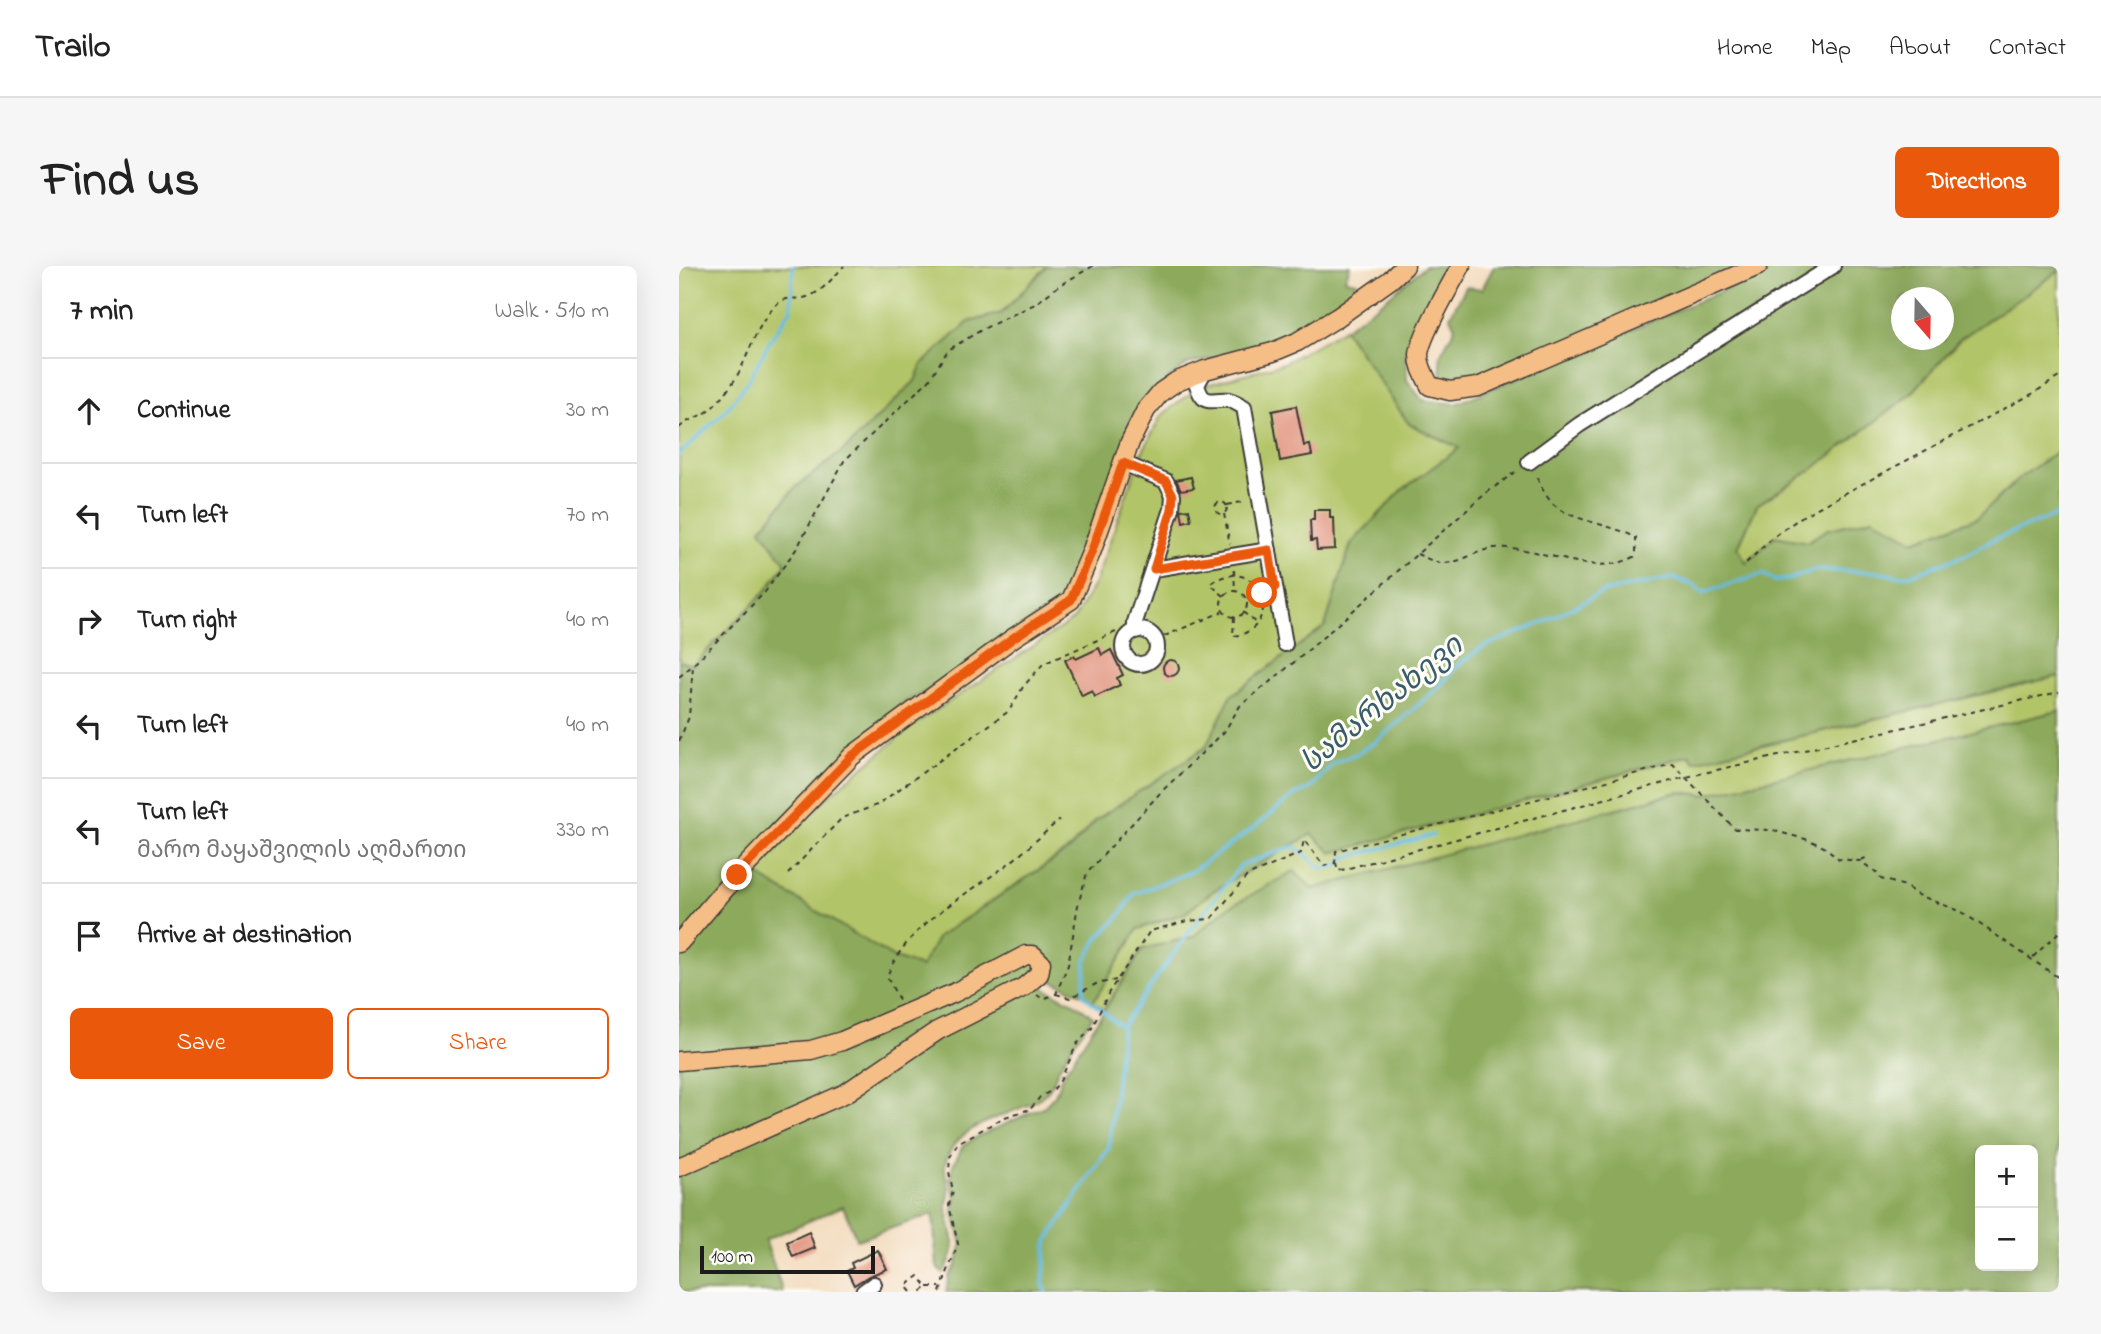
<!DOCTYPE html>
<html lang="en">
<head>
<meta charset="utf-8">
<style>
	body { margin:0; font-family:"Indie Flower","Noto Sans Georgian",sans-serif; background:#f6f6f6; color:#222 }
	.controls { position:absolute; right:21px; bottom:21px; display:grid; overflow:hidden; border-radius:10px; box-shadow:0 7px 28px #0002 }
	.controls button { width:63px; height:63px; display:grid; place-items:center; padding:0; border:0; border-bottom:2px solid #e0e0e0; background:#fff; color:#222; font:35px sans-serif }
	.compass { position:absolute; left:1212px; top:21px; width:63px; height:63px; border-radius:50%; background:#fff; box-shadow:0 7px 28px #0002; rotate:160deg }
	.scale { position:absolute; left:21px; bottom:18px; width:175px; box-sizing:border-box; padding-left:7px; border:4px solid #1c1c1c; border-top:0; font-size:19px; line-height:24px; white-space:nowrap; color:#1c1c1c; -webkit-text-stroke:5px #fdfcf7; paint-order:stroke }
	.stop { position:absolute; width:21px; height:21px; margin:-16px; border:5px solid #ea580c; border-radius:50%; background:#fff }
	.stop.end { background:#ea580c; border-color:#fff; box-shadow:0 2px 7px #0008 }
	.list { margin:0; padding:0; list-style:none }
	h2 { display:flex; justify-content:space-between; align-items:center; height:91px; margin:0; padding:0 28px; font-size:30px }
	h2 small { font-size:23px; font-weight:400; color:#767676 }
	.list li { display:grid; grid-template-columns:46px 1fr auto; gap:21px; align-items:center; box-sizing:border-box; height:105px; padding:0 28px; border-top:2px solid #e0e0e0 }
	.list b { display:block; font-size:26px; white-space:nowrap }
	.list p { margin:0; font-size:23px; white-space:nowrap; color:#767676 }
	.list em { font-size:23px; font-style:normal; color:#767676 }
	.actions { display:flex; gap:14px; padding:21px 28px }
	.actions a { flex:1; padding:16px 0; border:2px solid #ea580c; border-radius:10px; text-align:center; font-size:24px; color:#ea580c }
	.actions .main { background:#ea580c; color:#fff }
	.icon { flex:none; width:38px; height:38px; fill:none; stroke:currentColor; stroke-width:2; stroke-linecap:round; stroke-linejoin:round }
	.map { position:relative; flex:none; width:1380px; height:1026px; overflow:hidden; border-radius:10px }
	header { display:flex; align-items:center; gap:42px; box-sizing:border-box; height:98px; padding:0 35px; background:#fff; border-bottom:2px solid #e0e0e0 }
	header strong { font-size:33px }
	nav { display:flex; gap:38px; margin-inline-start:auto; font-size:24px }
	.intro { display:flex; align-items:center; justify-content:space-between; box-sizing:border-box; height:168px; padding:0 42px }
	h1 { margin:0; font-size:49px }
	.button { padding:18px 32px; border-radius:10px; background:#ea580c; color:#fff; font-size:24px; font-weight:700 }
	main { display:flex; gap:42px; padding:0 42px }
	aside { flex:1; background:#fff; border-radius:10px; box-shadow:0 7px 28px #0002 }
	.map>svg:first-child { display:block }
</style>
</head>
<body>
<header>
<strong>Trailo</strong>
<nav><a>Home</a><a>Map</a><a>About</a><a>Contact</a></nav>
</header>
<div class="intro"><h1>Find us</h1><a class="button">Directions</a></div>
<main>
<aside>
<h2>7 min<small>Walk · 510 m</small></h2>
<ul class="list">
<li><svg class="icon" aria-label="ahead" viewBox="0 0 24 24"><path d="M12 20V5M6 11l6-6 6 6"/></svg><div><b>Continue</b></div><em>30 m</em></li>
<li><svg class="icon" aria-label="left" viewBox="0 0 24 24"><path d="M17 20v-9H6M10 6l-5 5 5 5"/></svg><div><b>Turn left</b></div><em>70 m</em></li>
<li><svg class="icon" aria-label="right" viewBox="0 0 24 24"><path d="M7 20v-9h11M14 6l5 5-5 5"/></svg><div><b>Turn right</b></div><em>40 m</em></li>
<li><svg class="icon" aria-label="left" viewBox="0 0 24 24"><path d="M17 20v-9H6M10 6l-5 5 5 5"/></svg><div><b>Turn left</b></div><em>40 m</em></li>
<li><svg class="icon" aria-label="left" viewBox="0 0 24 24"><path d="M17 20v-9H6M10 6l-5 5 5 5"/></svg><div><b>Turn left</b><p>მარო მაყაშვილის აღმართი</p></div><em>330 m</em></li>
<li><svg class="icon" aria-label="arrive" viewBox="0 0 24 24"><path d="M6 21V4h12l-3 4 3 4H6"/></svg><div><b>Arrive at destination</b></div></li>
</ul>
<div class="actions"><a class="main">Save</a><a>Share</a></div>
</aside>
<div class="map">
<svg width="1380" height="1026" viewBox="0 0 1380 1026">
	<rect width="100%" height="100%" fill="#fdfcf7"/>
	<filter id="ink" filterUnits="userSpaceOnUse"><feTurbulence type="fractalNoise" baseFrequency=".0143" numOctaves="2"/><feDisplacementMap in="SourceGraphic" scale="14" xChannelSelector="R" yChannelSelector="G"/><feConvolveMatrix kernelMatrix="1 2 1 2 8 2 1 2 1" color-interpolation-filters="sRGB"/></filter>
	<filter id="wash" filterUnits="userSpaceOnUse"><feTurbulence type="fractalNoise" baseFrequency=".00686" numOctaves="4" result="noise"/><feDisplacementMap in="SourceGraphic" scale="28" xChannelSelector="R" yChannelSelector="G"/><feGaussianBlur stdDeviation="1.57" result="paint"/><feColorMatrix in="noise" values="0 0 0 0 0 0 0 0 0 0 0 0 0 0 0 0 0 1.4 0 .05"/><feComposite in="paint" operator="in"/></filter>
	<g filter="url(#wash)">
		<rect width="100%" height="100%" fill="#f3dbbd"/>
		<g fill="#b2c468" stroke="#677042" stroke-width="2">
			<path d="M0,0H368L323,47L290,56L243,98L236,115L169,181L116,222L82,263L107,297L86,326L14,399L0,395Z"/>
			<path d="M1380,5V184L1342,211L1298,252L1235,275L1194,252L1147,264L1128,276L1096,270L1067,297L1059,282L1078,239L1135,202L1232,128L1281,73Z"/>
			<path d="M665,63L730,158L781,182L723,224L672,278L646,360L552,430L527,481L417,554L390,583L259,671L242,701L215,692L75,607L147,532L232,461L395,353L416,317L461,191L482,150L520,121L605,97Z"/>
			<path d="M1380,410V445L1025,529L1000,526L634,623L547,643L514,671L464,683L425,743L414,736L459,663L506,647L534,625L633,568L1011,489L1015,495Z"/>
		</g>
		<g fill="#8daa5c" stroke="#54633c" stroke-width="2" fill-rule="evenodd">
			<path d="M368,0H671L666,14L678,16L665,35L614,67L585,81L509,98L492,110L468,135L390,328L268,414L222,439L140,513L65,601L215,692L242,701L259,671L390,584L417,554L527,481L552,430L646,360L672,278L723,224L780,182L730,158L665,63L703,36L746,0H772L727,90L728,114L743,134L777,138L1102,0H1380V5L1281,73L1232,128L1135,202L1078,239L1059,281L1067,297L1096,270L1128,276L1147,264L1194,252L1235,275L1298,252L1342,211L1380,184V410L1015,495L1011,489L653,587L633,568L534,625L506,647L459,663L414,736L404,729L360,708L352,716L395,737L414,750C402,766 391,783 381,800C375,811 374,823 362,831C332,852 286,853 269,889C262,906 269,910 270,925C271,930 267,936 268,941C270,971 284,976 264,1007L258,1001L254,948L178,974L164,940L86,974L104,1026H0V905L214,797L0,901V395L14,399L86,326L107,298L82,263L116,222L169,181L236,115L243,98L290,56L323,47ZM1223,32H1265V74H1223Z"/>
			<path d="M815,0H1069L857,90L775,116L763,111L761,90L776,62L771,50L787,21L803,23Z"/>
			<path d="M1380,445V1026H267L270,1010L277,1000L283,979L274,944L277,932L271,913L274,899L284,880L298,871L366,840L376,829L382,812L464,683L514,671L547,643L615,605L634,623L1000,526L1025,529ZM1301,884H1354V1000H1301Z"/>
		</g>
		<g fill="none" stroke-linecap="round" stroke-linejoin="round">
			<g stroke="#65bce2" stroke-width="3.5">
				<path d="M0,189L47,144L69,115L91,75L112,43L114,0"/>
				<path d="M443,760L510,666L562,599L616,580L643,603L660,599L665,592L754,569"/>
				<path d="M367,1026L364,1017L368,975L430,882L443,761L404,729L407,694L419,672L439,652L455,628L512,606L569,566L614,530L632,522L654,497L679,487L698,475L760,421L779,399L804,381L865,356L924,326L994,312L1015,319L1023,327L1084,308L1096,315L1111,313L1136,304L1198,306L1218,310L1231,309L1287,289L1311,275L1380,248"/>
			</g>
		</g>
		<g id="blocks">
			<g fill="#e39984">
				<path d="M617,140L625,180L631,179L633,189L601,195L593,145Z"/>
				<path d="M512,211L515,222L502,224L497,214Z"/>
				<path d="M510,243L512,254L504,256L502,244Z"/>
				<path d="M635,244H651V252H655L656,283L638,284L637,274L632,275L631,254H635Z"/>
				<path d="M420,382L423,389L432,384L444,409L438,412L441,419L416,431L413,425L403,430L386,394L395,390L397,393Z"/>
				<circle cx="492" cy="402" r="8"/>
				<path d="M130,966L136,982L114,991L108,976Z"/>
				<path d="M199,984L208,1003L190,1010L175,1019L168,1005L174,1002L172,997Z"/>
			</g>
		</g>
	</g>
	<g filter="url(#ink)">
		<use href="#blocks" fill-opacity="0" stroke="#3c3934" stroke-width="2"/>
		<g fill="none" stroke-linecap="round" stroke-linejoin="round">
			<g stroke="#3c3934" stroke-width="18">
				<g id="minor">
					<path d="M526,104L518,119C525,142 532,132 550,134C555,135 560,139 565,141L606,378"/>
					<path d="M850,196L900,159L1154,0"/>
					<path d="M444,197L487,215L494,229L493,243L456,356V365"/>
					<path d="M475,303L590,284"/>
					<circle cx="461" cy="381" r="17"/>
					<path d="M184,1026L195,1018"/>
				</g>
			</g>
			<g stroke="#3c3934" stroke-width="21">
				<g id="major">
					<path d="M782,0C772,18 741,71 740,89C740,101 746,110 751,120L771,125L799,121L1079,0"/>
					<path d="M0,677L58,609L173,490L334,372L392,334L412,287L451,176L467,144L482,126L498,115L526,104L594,86L618,76L659,51L711,14L726,0"/>
					<path d="M0,795L132,784L163,775L275,727L347,689H354L362,697L360,708L345,721L258,765L167,827L0,901"/>
				</g>
			</g>
			<g stroke="#3c3934" stroke-width="2" stroke-dasharray="5 5" stroke-linecap="butt">
				<path d="M0,162C8,154 18,152 28,146C37,139 46,128 53,118C70,93 75,60 98,38C107,29 117,35 128,31C143,26 154,12 165,0"/>
				<circle cx="542" cy="242" r="6"/>
				<path d="M548,239L567,235"/>
				<path d="M545,248L551,278"/>
				<path d="M738,288C745,291 756,297 763,297C781,298 798,284 815,282C863,278 912,315 957,290V272C936,259 895,255 878,241C867,233 862,220 856,208"/>
				<path d="M1067,297L1096,270L1125,249L1353,128L1380,111"/>
				<path d="M555,304L556,325"/>
				<circle cx="555" cy="338" r="13"/>
				<path d="M545,330L531,318C551,303 573,307 584,330"/>
				<path d="M568,333L582,327"/>
				<path d="M564,346L578,358"/>
				<path d="M555,351L554,370C573,368 582,357 585,339"/>
				<path d="M476,374L543,346"/>
				<path d="M0,411L14,399L86,326L118,282L165,195L250,114L269,84L304,63L356,38L381,19L414,0"/>
				<path d="M0,475L10,451L14,400"/>
				<path d="M1182,594L1189,591"/>
				<path d="M657,597L659,605L1007,511L1380,426"/>
				<path d="M109,608L163,552L198,539L330,445L344,421L364,398L439,365L444,366"/>
				<path d="M1354,691L1380,666"/>
				<path d="M377,728L391,732L417,718L437,714"/>
				<path d="M358,729L364,733L377,728L389,699L399,639L408,607L482,526L545,466L561,440L624,389L806,228L840,203"/>
				<path d="M220,734L208,711C225,662 281,633 321,604C342,589 361,571 380,554"/>
				<path d="M249,1021H261"/>
				<path d="M232,1026L227,1020L240,1010L248,1021L242,1026"/>
				<path d="M261,1026L279,978L270,939L274,925L270,906L271,891L279,877L326,851L348,844L349,846L361,831L374,824L381,815L398,778L413,762L430,726L471,665L508,655L532,653L568,610L622,587L625,574L645,600L656,597L657,585L994,498L1056,563L1092,564L1130,574L1147,582L1160,593L1181,595L1197,606L1202,613L1226,620L1237,628L1283,646L1380,712"/>
			</g>
			<use href="#minor" stroke="#fff" stroke-width="14"/>
			<use href="#major" stroke="#f6be87" stroke-width="18"/>
		</g>
	</g>
	<g fill="none" stroke-linecap="round" stroke-linejoin="round" filter="url(#ink)">
		<path stroke="#ea580c" stroke-width="9" d="M58,609L173,490L334,372L392,334L412,287L444,197L487,215L494,229L493,243L475,303L590,284L596,321L583,327"/>
	</g>
	<g text-anchor="middle" stroke-width="6" stroke-linejoin="round" paint-order="stroke">
		<g font-size="30" font-style="italic" fill="#395c6b" stroke="#fdfcf7">
			<text transform="translate(702 437) rotate(-39)" y="10">სამარხახევი</text>
		</g>
	</g>
</svg>
<div class="controls">
<button>+</button>
<button>−</button>
</div>
<svg class="compass" viewBox="-18 -18 36 36"><path d="M0-13l5 13h-10z" fill="#e53935"/><path d="M0 13l5-13h-10z" fill="#767676"/></svg>
<div class="scale">100 m</div>
<div class="stop" style="left:583px;top:327px"></div>
<div class="stop end" style="left:58px;top:609px"></div>
</div>
</main>
</body>
</html>
